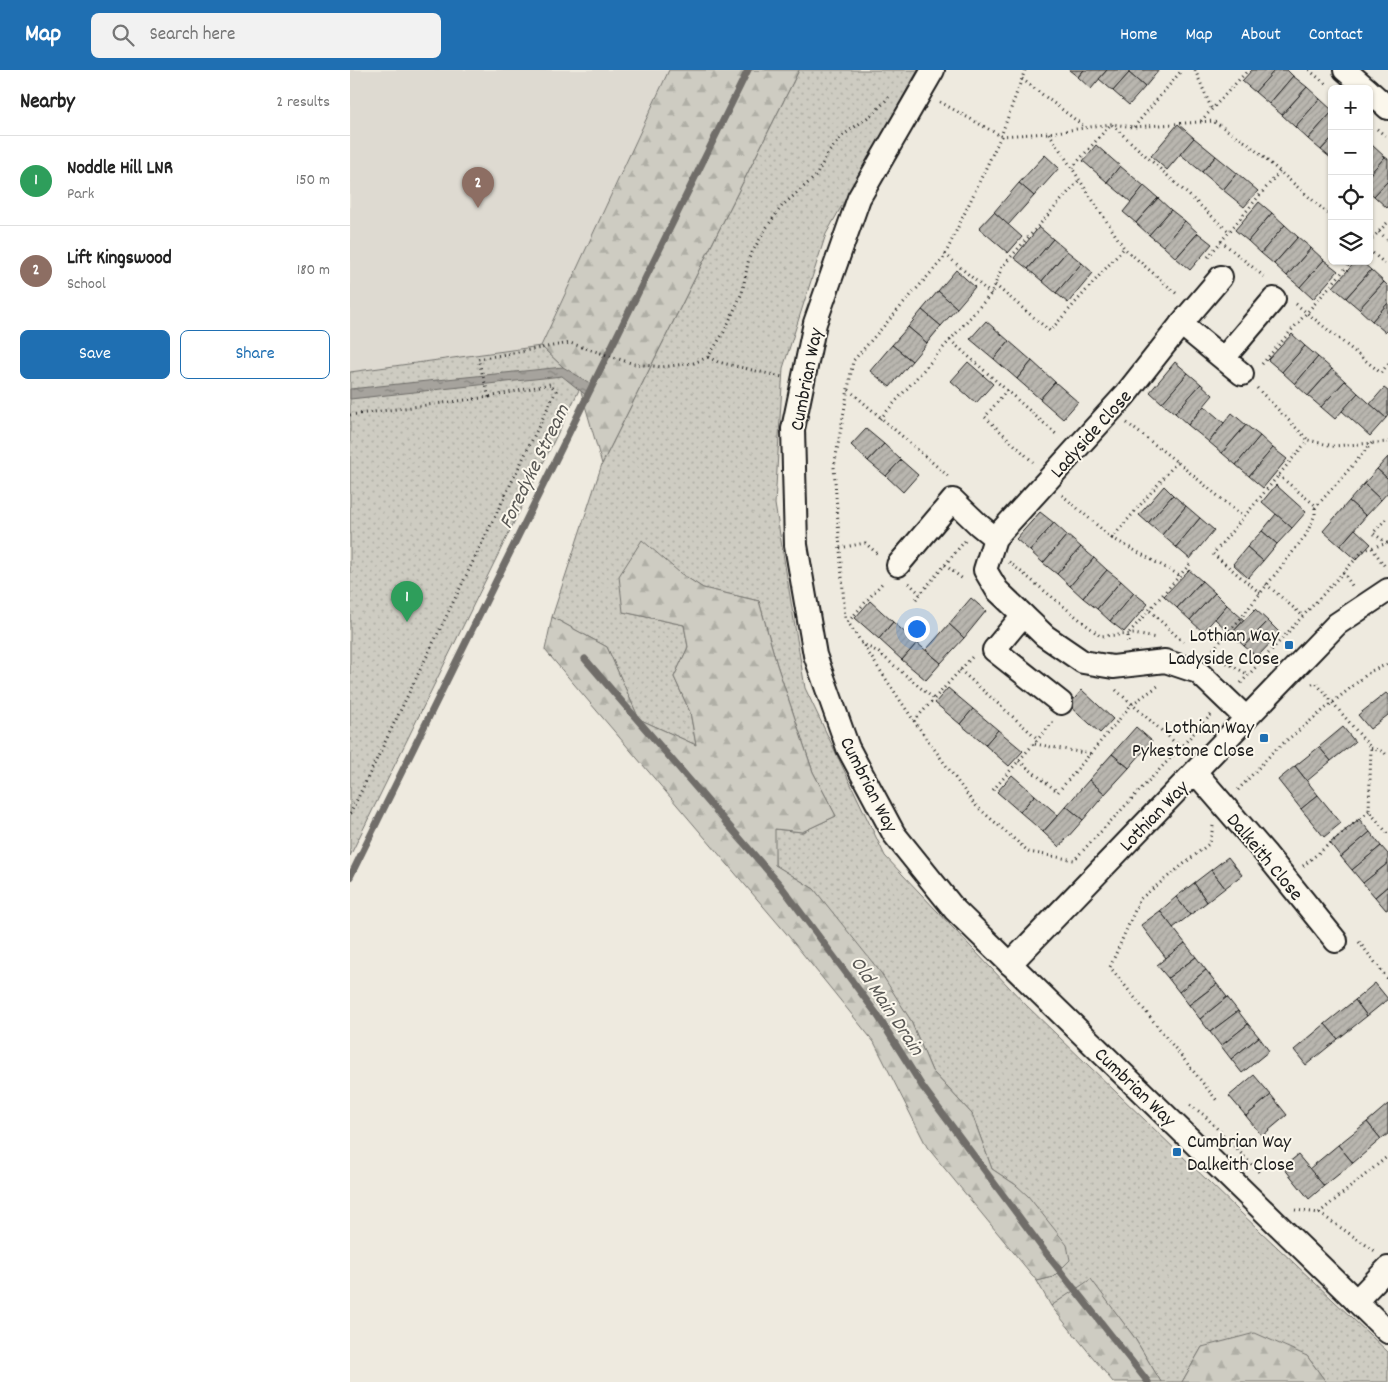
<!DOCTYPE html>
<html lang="en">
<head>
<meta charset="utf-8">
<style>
	body { margin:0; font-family:Dekko,sans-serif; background:#f2f2f2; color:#222 }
	.controls { position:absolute; right:15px; top:15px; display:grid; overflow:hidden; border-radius:8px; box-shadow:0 1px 4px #0004 }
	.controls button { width:45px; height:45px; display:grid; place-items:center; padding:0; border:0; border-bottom:1px solid #e0e0e0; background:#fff; color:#222; font:25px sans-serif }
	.you { position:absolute; left:566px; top:558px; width:18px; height:18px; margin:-12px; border:4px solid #fff; border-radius:50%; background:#1a73e8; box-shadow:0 0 0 8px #1a73e833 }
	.badge { display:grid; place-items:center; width:32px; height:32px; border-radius:50%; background:#1f6fb2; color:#fff; font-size:16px; font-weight:700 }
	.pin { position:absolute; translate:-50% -41px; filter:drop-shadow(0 1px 2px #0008) }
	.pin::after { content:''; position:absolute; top:26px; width:18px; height:15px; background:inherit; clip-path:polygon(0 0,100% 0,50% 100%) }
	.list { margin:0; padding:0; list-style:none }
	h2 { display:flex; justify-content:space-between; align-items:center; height:65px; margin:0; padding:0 20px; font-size:21px }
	h2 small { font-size:16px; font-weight:400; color:#767676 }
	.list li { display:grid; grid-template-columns:32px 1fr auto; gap:15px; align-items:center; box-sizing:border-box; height:90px; padding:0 20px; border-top:1px solid #e0e0e0 }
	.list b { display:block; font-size:19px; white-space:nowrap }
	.list p { margin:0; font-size:16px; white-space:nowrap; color:#767676 }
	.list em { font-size:16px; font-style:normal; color:#767676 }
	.actions { display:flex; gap:10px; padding:15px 20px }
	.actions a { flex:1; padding:11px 0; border:1px solid #1f6fb2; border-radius:8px; text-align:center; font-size:18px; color:#1f6fb2 }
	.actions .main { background:#1f6fb2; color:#fff }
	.icon { flex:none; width:28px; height:28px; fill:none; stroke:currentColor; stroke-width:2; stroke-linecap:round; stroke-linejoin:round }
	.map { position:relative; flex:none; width:1038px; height:1312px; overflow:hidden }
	header { display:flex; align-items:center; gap:30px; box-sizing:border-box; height:70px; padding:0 25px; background:#1f6fb2; color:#fff }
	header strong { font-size:24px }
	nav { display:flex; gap:28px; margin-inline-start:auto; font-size:18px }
	.search { width:350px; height:45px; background:#f2f2f2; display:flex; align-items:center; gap:12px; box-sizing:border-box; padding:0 18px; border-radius:8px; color:#767676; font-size:19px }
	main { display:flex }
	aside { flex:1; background:#fff }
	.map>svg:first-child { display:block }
</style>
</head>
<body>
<header>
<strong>Map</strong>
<div class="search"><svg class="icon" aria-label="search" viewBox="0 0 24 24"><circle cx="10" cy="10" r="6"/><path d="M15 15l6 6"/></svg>Search here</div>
<nav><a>Home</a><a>Map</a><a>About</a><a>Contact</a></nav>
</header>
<main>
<aside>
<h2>Nearby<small>2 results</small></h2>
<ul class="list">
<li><span class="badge" style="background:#2e9e5b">1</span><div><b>Noddle Hill LNR</b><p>Park</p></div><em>150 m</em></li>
<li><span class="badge" style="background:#8d6e63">2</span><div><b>Lift Kingswood</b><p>School</p></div><em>180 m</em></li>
</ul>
<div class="actions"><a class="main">Save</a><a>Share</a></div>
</aside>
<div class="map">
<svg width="1038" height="1312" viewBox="0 0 1038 1312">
	<defs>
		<pattern id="grass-dots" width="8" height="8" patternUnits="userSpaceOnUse" patternTransform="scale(1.25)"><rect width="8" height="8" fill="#ceccc2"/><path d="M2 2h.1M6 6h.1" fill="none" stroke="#b0afa6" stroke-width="1.8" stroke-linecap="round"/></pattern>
		<pattern id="forest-firs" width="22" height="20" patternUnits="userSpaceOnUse" patternTransform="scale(1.25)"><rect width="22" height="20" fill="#ceccc2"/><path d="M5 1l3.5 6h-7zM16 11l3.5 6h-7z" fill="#b0afa6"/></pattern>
		<pattern id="water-ripples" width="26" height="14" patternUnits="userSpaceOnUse" patternTransform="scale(1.25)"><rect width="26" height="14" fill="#a6a39d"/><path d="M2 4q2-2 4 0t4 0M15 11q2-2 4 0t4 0" fill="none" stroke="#86847f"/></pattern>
		<pattern id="building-hatch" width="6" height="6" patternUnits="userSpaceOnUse" patternTransform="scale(1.25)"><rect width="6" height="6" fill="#b9b6af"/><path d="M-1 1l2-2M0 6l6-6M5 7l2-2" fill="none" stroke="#9e9c96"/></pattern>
	</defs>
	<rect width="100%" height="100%" fill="#eeeadf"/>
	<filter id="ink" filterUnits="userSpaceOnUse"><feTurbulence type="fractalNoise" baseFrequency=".02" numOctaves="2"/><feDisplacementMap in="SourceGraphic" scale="10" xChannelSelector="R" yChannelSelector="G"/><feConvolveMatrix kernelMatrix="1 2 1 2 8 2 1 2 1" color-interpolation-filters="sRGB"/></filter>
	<g filter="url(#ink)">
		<path fill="#dedad1" d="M0,0H319L191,276L0,302Z"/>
		<g fill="url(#grass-dots)" stroke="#75746f">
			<path d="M449,0H568L476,164L433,298L425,434L455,618L535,786L676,935L890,1142L1038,1282V1312H976L957,1286L852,1277L832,1312H811L784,1267L741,1210L701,1236L687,1211L703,1207L666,1115L642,1099L622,1044L582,1001L560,949L464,819L425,795L424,759L452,762L486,746L463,702L427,595L409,531L353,518L330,503L273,542L334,555L338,577L324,607L340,642L346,675L289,649L257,577L202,547L252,394Z"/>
			<path d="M191,276L213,297L230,318L0,786V302Z"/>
		</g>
		<g fill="url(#forest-firs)" stroke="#75746f">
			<path d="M319,0H449L252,394L230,318L213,297L191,276Z"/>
			<path d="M292,470L330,503L353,518L409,531L427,595L463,702L486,746L452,762L425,759V795L464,819L531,903L560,949L582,1001L622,1044L642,1099L666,1115L678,1126L717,1175L720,1190L703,1207L687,1211L577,1077L524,972L436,863L195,580L202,547L257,577L289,649L346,675L340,642L324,607L338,577L334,555L273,542L269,506Z"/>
			<path d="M741,1209L784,1267L811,1312H763L701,1236Z"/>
			<path d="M905,1263L957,1286L976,1312H832L852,1277Z"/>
		</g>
		<path fill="url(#water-ripples)" stroke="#6f6d69" d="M213,297L243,315L237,326L212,306L0,329V319Z"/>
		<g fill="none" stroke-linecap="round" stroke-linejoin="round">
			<g stroke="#6f6d69" stroke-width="7">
				<path d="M235,589L431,816L526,943L572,1016L696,1183L798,1312"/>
				<path d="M0,807L398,0"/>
			</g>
		</g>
		<g fill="url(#building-hatch)" stroke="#1c1c1c">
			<path d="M719,0H734L728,7Z"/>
			<path d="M734,0H757L741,19L728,7Z"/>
			<path d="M757,0H776L779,3L763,21L749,9Z"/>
			<path d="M782,0H809L795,17L779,3Z"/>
			<path d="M902,0H925L905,22L892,11Z"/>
			<path d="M925,0H937L943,6L919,34L905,22Z"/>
			<path d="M779,3L795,17L779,35L763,21Z"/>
			<path d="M943,6L957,17L932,45L919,34Z"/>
			<path d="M957,17L970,29L945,57L932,45Z"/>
			<path d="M970,29L982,40V42L958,69L945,57Z"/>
			<path d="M982,42V68L971,80L958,69Z"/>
			<path d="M828,54L844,68L817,100L801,86Z"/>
			<path d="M844,68L866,86L852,102L830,84Z"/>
			<path d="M982,68V89L971,80Z"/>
			<path d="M746,75L770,96L757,112L733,91Z"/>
			<path d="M1022,75L1035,87L1019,105V79Z"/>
			<path d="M695,85L709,98L684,126L669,113Z"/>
			<path d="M866,86L887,103L873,120L852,102Z"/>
			<path d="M1035,87L1038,89V111L1024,126L1019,122V105Z"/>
			<path d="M770,96L794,116L781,132L757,112Z"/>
			<path d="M887,103L908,121L894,137L873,120Z"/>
			<path d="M1038,111V137L1037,138L1024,126Z"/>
			<path d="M669,113L684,126L658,155L644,142Z"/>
			<path d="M794,116L808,128L786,153L773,142Z"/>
			<path d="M808,128L821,140L799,165L786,153Z"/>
			<path d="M909,132L922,143L898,171L885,160Z"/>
			<path d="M821,140L835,151L813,176L799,165Z"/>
			<path d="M644,142L672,167L658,183L629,158Z"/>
			<path d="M922,143L935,155L911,183L898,171Z"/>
			<path d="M835,151L848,163L826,188L813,176Z"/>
			<path d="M935,155L948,167L924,194L911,183Z"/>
			<path d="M689,157L703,169L678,199L664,188Z"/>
			<path d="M848,163L862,174L840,200L826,188Z"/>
			<path d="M948,167L961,178L937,206L924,194Z"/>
			<path d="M703,169L717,181L692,211L678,199Z"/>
			<path d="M961,178L974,190L950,217L937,206Z"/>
			<path d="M717,181L732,193L706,223L692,211Z"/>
			<path d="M974,190L988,201L963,229L950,217Z"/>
			<path d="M1006,191H1011L1021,200L996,228L983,217Z"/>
			<path d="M732,193L743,203L718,233L706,223Z"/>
			<path d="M606,200L625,217L607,238L588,221Z"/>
			<path d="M1021,200L1034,212L1009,239L996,228Z"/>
			<path d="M1034,212L1038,216V233L1022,251L1009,239Z"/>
			<path d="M588,221L607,238L591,256L572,240Z"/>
			<path d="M1038,233V259L1035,262L1022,251Z"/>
			<path d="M572,240L591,256L577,273L558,257Z"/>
			<path d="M636,251L659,271L644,289L620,269Z"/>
			<path d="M558,257L577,273L562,291L542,275Z"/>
			<path d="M942,264L955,276L932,302L918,290Z"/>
			<path d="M659,271L682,291L667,309L644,289Z"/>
			<path d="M542,275L562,291L540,317L520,301Z"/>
			<path d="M955,276L968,287L945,314L932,302Z"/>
			<path d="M968,287L982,299L958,326L945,314Z"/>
			<path d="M682,291L705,312L690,329L667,309Z"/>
			<path d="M618,292L643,314L626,333L601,311Z"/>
			<path d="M825,292L838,303L812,333L800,322Z"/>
			<path d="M982,299L995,311L971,337L958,326Z"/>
			<path d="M838,303L851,314L825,343L812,333Z"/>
			<path d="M995,311L1008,323L985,349L971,337Z"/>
			<path d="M705,312L728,332L713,349L690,329Z"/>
			<path d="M851,314L863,325L838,355L825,343Z"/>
			<path d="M1034,318L1038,321V345L1036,348L1020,334Z"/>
			<path d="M1008,323L1036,348L1020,366L992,341Z"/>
			<path d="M854,336L874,353L859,372L838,355Z"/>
			<path d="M882,343L896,355L872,383L859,372Z"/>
			<path d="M896,355L910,366L886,395L872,383Z"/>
			<path d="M516,359L534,374L518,391L501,375Z"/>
			<path d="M910,366L923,378L899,406L886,395Z"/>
			<path d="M534,374L551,390L536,406L518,391Z"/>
			<path d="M923,378L937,389L913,418L899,406Z"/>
			<path d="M1038,387V409L1027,399Z"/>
			<path d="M551,390L568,405L553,422L536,406Z"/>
			<path d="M1027,399L1038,409V422L1031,430L1014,414Z"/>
			<path d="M1014,414L1031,430L1016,446L999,431Z"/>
			<path d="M926,415L956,442L942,458L912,432Z"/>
			<path d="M814,416L823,425L798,453L789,445Z"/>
			<path d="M823,425L836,436L812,465L798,453Z"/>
			<path d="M999,431L1016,446L990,476L973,461Z"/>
			<path d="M836,436L850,448L826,477L812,465Z"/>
			<path d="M690,442L704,453L680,481L666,469Z"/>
			<path d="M926,444L942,458L927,474L912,461Z"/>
			<path d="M850,448L864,460L840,489L826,477Z"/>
			<path d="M704,453L717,465L693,493L680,481Z"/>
			<path d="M1005,459L1021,474L1006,490L990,476Z"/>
			<path d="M912,461L927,474L913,491L897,477Z"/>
			<path d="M717,465L731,477L707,504L693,493Z"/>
			<path d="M731,477L744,488L720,516L707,504Z"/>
			<path d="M897,477L913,491L898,508L883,494Z"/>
			<path d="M744,488L757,500L733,528L720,516Z"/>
			<path d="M757,500L771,511L747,539L733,528Z"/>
			<path d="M839,500L852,511L827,538L814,526Z"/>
			<path d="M771,511L784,523L760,551L747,539Z"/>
			<path d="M852,511L865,523L840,550L827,538Z"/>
			<path d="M784,523L798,534L774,562L760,551Z"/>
			<path d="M865,523L877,535L853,562L840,550Z"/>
			<path d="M621,528L636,541L614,568L599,554Z"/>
			<path d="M520,531L543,552L529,569L505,548Z"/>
			<path d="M877,535L894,550L881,564L865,549Z"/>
			<path d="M905,539L918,551L894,576L881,564Z"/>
			<path d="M918,551L930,563L907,587L894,576Z"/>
			<path d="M543,552L567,573L552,590L529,569Z"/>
			<path d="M599,554L614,568L591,593L576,580Z"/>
			<path d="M567,573L591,593L576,610L552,590Z"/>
			<path d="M598,618L623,639L610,654L585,633Z"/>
			<path d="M732,620L763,649L750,663L719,635Z"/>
			<path d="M1036,623L1038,625V645L1020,659L1008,645Z"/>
			<path d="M623,639L648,660L635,675L610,654Z"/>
			<path d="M786,657L802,671L779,698L762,684Z"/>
			<path d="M993,657L1005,672L981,691L969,677Z"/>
			<path d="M648,660L673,681L659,696L635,675Z"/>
			<path d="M969,677L981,691L957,711L945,696Z"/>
			<path d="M762,684L779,698L755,724L739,710Z"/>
			<path d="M945,696L968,725L951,739L928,710Z"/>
			<path d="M662,705L685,725L670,742L647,722Z"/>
			<path d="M739,710L755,724L733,750L716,736Z"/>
			<path d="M685,725L708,745L693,762L670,742Z"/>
			<path d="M968,725L991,753L974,767L951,739Z"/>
			<path d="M716,736L733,750L709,777L693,762Z"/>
			<path d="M1009,749L1020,762L991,787L980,773Z"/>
			<path d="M1020,762L1031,776L1002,800L991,787Z"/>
			<path d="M1031,776L1038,784V793L1013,813L1002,800Z"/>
			<path d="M878,787L892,805L875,818L861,800Z"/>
			<path d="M1038,793V816L1025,827L1013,813Z"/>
			<path d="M861,800L875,818L857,832L844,813Z"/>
			<path d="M844,813L857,832L840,845L826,827Z"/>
			<path d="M1038,816V839L1036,840L1025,827Z"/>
			<path d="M826,827L840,845L823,858L810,841Z"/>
			<path d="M810,841L835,873L816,888L791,855Z"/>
			<path d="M835,873L846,887L818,908L807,895Z"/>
			<path d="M846,887L856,900L829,922L818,908Z"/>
			<path d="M856,900L867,914L839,935L829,922Z"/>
			<path d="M1025,913L1038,929L1017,946L1005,930Z"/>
			<path d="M867,914L877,927L850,949L839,935Z"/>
			<path d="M877,927L888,941L860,962L850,949Z"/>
			<path d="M1005,930L1017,946L988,969L975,954Z"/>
			<path d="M888,941L898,954L871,976L860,962Z"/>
			<path d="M898,954L909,967L881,989L871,976Z"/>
			<path d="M975,954L988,969L956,995L944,980Z"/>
			<path d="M909,967L919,981L892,1003L881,989Z"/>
			<path d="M904,1005L921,1025L896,1046L879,1026Z"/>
			<path d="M921,1025L937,1045L912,1066L896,1046Z"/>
			<path d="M1038,1034V1064L1031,1069L1017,1052Z"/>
			<path d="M1017,1052L1031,1069L1003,1093L988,1075Z"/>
			<path d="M988,1075L1003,1093L974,1116L959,1099Z"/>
			<path d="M948,1085L974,1116L959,1129L933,1097Z"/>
		</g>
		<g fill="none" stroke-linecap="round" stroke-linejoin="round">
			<g stroke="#1c1c1c" stroke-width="26">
				<g id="minor">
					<path d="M583,0L509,128L465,253L443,359L446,475L465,585L498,678L544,764L605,840L1038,1262"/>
					<path d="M995,0L1017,19"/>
					<path d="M1019,21L1038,38"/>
					<path d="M871,207L831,254L775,325L645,468L635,500L647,520L695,566L733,592L763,597L815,591L848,602L896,648"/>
					<path d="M831,254L892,304"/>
					<path d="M874,288L924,229"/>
					<path d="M548,495L603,430L629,455L645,468"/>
					<path d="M673,545L644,580L711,633"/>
					<path d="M845,702L915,783L986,871"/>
					<path d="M660,894L987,554L1038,520"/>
					<path d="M1006,1231L1038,1198"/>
				</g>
			</g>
			<g stroke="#1c1c1c" stroke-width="3" stroke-dasharray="1 4" stroke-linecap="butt">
				<path d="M675,0L651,66L593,189L503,291L484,397L495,548L564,651L624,734L679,782L724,790L861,645"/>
				<path d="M845,0L862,40"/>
				<path d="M959,0L976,14"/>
				<path d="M672,9L735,57"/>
				<path d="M590,32L651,66L699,63L761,54L784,57L863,51L897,73L982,147"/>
				<path d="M851,51L898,0"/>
				<path d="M784,57L832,0"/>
				<path d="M1027,59L1038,68"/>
				<path d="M699,63L774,178L827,224"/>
				<path d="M722,98L761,54L878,161"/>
				<path d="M1029,162L1038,170"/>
				<path d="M871,171L917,209"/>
				<path d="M1019,172L1038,152"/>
				<path d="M1019,180L1038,196"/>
				<path d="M595,184L641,224"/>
				<path d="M858,187L930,101"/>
				<path d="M645,215L700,261L774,178"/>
				<path d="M946,234L1031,303L1038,294"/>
				<path d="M600,270L707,365"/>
				<path d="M358,287L368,292L432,307"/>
				<path d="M912,294L1002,191"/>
				<path d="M907,318L958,370"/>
				<path d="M499,320L599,407"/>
				<path d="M657,320L635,347L683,392"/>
				<path d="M0,345L139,327L128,289L220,273L284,294L312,297L344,293L358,287L374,262L392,223L399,188L416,158L432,136L466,106L478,83L492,66L524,43L539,27"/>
				<path d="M530,349L641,224L652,197L730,109"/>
				<path d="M777,353L827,392L893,447"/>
				<path d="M712,425L762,468L827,392"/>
				<path d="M965,438L1022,373"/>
				<path d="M762,468L831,506"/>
				<path d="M1037,473L1023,463L1038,447"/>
				<path d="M490,478L515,473L529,485"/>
				<path d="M1022,478L1036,498"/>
				<path d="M659,492L750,566L784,564L806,568"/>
				<path d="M595,495L614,510"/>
				<path d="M993,502L1003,517"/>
				<path d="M559,513L570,524"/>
				<path d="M916,514L953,546"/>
				<path d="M910,523L863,484L958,370L983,376L1038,372"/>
				<path d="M566,529L615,471"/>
				<path d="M800,541L833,572"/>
				<path d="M498,552L534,511"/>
				<path d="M778,572V564L840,494"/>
				<path d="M511,573L528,582L584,629"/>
				<path d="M860,583L891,548L956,465L965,445V435L928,405"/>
				<path d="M868,588L899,605"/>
				<path d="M610,600L688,669"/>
				<path d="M891,613L1014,480L1038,473"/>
				<path d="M962,614L966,613L1021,678L1019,741L1038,764"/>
				<path d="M766,620L830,677"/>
				<path d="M564,651L624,585"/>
				<path d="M685,674L740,684"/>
				<path d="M1021,678L1034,682L1038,687"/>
				<path d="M669,691L708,722L782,634L808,616"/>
				<path d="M643,720L703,652"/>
				<path d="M888,720L925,680L1021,601L1038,594"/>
				<path d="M0,744L206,321L200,314L139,327"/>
				<path d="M863,756L860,773L790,829L760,897L868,1032"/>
				<path d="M953,796L1019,741"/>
				<path d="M1009,872L1038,909"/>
				<path d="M840,1035L854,1045L910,1103"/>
				<path d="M945,1140L969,1143L1025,1181"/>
				<path d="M969,1143L1038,1086"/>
			</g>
			<use href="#minor" stroke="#fbf7ec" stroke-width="22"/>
		</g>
	</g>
	<g fill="#1f6fb2" stroke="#fbf7ec" stroke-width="2">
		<rect x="934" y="570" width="10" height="10" rx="2.5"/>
		<rect x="909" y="663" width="10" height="10" rx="2.5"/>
		<rect x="822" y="1077" width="10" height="10" rx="2.5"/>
	</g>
	<g text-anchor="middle" stroke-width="4" stroke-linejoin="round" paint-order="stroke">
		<g font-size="20" fill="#1c1c1c" stroke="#fbf7ec">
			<text transform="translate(455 309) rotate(-79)" y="7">Cumbrian Way</text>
			<text transform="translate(740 363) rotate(-48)" y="7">Ladyside Close</text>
			<text transform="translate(520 714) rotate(63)" y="7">Cumbrian Way</text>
			<text transform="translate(803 745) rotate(-46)" y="7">Lothian Way</text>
			<text transform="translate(916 786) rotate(50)" y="7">Dalkeith Close</text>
			<text transform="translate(786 1016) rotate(44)" y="7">Cumbrian Way</text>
		</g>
		<g font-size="20" fill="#1c1c1c" stroke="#fbf7ec" text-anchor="end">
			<text x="929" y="571">Lothian Way<tspan x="929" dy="23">Ladyside Close</tspan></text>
			<text x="904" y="663">Lothian Way<tspan x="904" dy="23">Pykestone Close</tspan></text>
			<text x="837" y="1077" text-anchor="start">Cumbrian Way<tspan x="837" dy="23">Dalkeith Close</tspan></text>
		</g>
		<g font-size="21" font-style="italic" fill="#5a5956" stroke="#fbf7ec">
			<text transform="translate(183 396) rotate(-64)" y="7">Foredyke Stream</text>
			<text transform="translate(538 935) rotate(56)" y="7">Old Main Drain</text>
		</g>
	</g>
</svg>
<div class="controls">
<button>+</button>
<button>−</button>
<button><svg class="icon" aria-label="locate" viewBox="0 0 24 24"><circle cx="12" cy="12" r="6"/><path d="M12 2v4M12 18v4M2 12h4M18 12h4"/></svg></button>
<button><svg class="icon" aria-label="layers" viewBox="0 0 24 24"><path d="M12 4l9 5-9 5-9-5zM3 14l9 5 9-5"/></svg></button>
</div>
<div class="you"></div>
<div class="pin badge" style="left:57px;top:552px;background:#2e9e5b">1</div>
<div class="pin badge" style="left:128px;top:138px;background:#8d6e63">2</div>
</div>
</main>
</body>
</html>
